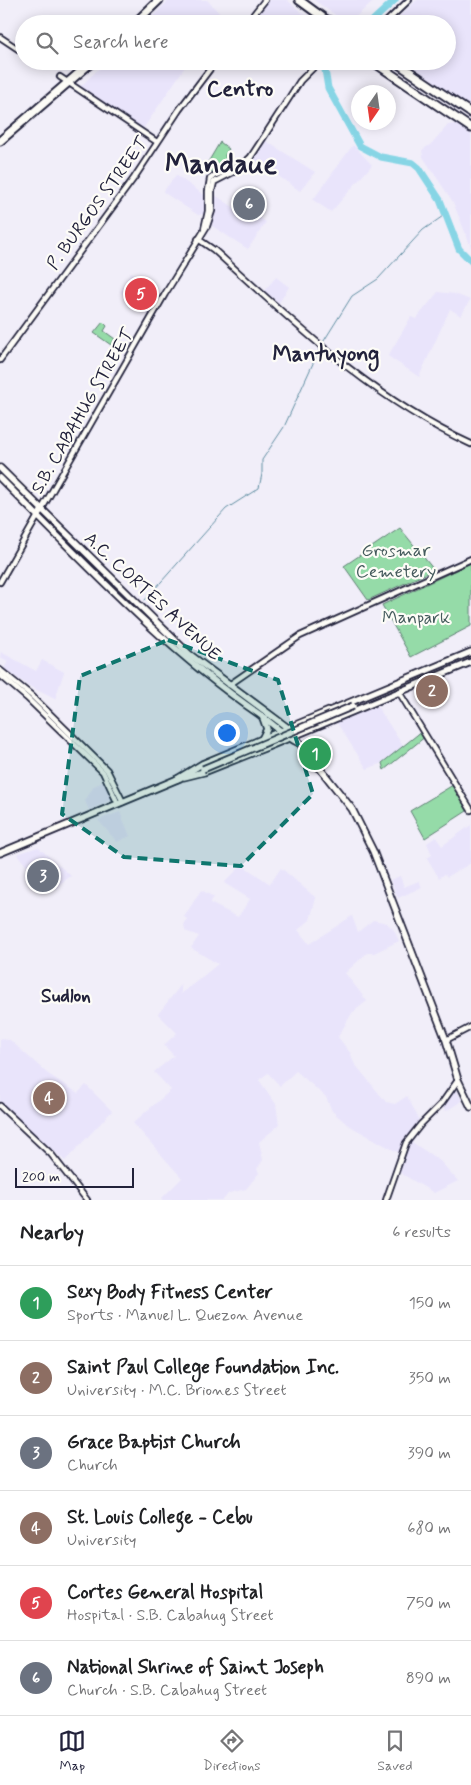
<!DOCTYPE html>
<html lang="en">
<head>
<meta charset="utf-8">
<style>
	body { margin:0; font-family:Mynerve,sans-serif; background:#f6f6f6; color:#202124 }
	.compass { position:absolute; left:351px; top:85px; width:45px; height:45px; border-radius:50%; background:#fff; box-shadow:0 2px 12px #0003; rotate:193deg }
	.scale { position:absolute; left:15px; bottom:12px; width:119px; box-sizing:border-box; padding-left:5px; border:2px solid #22223b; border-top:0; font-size:14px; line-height:18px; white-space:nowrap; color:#22223b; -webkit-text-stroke:4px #fdfcf7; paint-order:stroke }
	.you { position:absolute; left:226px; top:732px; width:18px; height:18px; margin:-12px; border:4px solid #fff; border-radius:50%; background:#1a73e8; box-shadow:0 0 0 8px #1a73e833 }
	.badge { display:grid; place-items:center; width:32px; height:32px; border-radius:50%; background:#22223b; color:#fff; font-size:16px; font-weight:700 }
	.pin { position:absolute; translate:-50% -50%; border:2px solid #fff; box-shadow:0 1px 5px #0006 }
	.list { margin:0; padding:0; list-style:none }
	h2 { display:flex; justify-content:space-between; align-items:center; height:65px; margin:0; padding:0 20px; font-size:21px }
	h2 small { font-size:16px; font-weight:400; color:#757577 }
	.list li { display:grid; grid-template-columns:32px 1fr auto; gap:15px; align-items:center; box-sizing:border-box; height:75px; padding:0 20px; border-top:1px solid #e0e0e0 }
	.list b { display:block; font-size:19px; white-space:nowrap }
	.list p { margin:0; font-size:16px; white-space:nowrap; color:#757577 }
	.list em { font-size:16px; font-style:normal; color:#757577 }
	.icon { flex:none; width:28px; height:28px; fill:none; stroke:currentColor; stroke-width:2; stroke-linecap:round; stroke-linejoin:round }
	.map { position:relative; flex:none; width:471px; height:1200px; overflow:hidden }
	.search { position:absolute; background:#fff; box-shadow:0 2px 12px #0003; left:15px; right:15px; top:15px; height:55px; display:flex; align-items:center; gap:12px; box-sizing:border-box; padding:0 18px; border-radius:28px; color:#757577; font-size:19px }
	.sheet { height:515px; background:#fff }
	nav { display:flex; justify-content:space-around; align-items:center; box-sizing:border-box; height:70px; border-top:1px solid #e0e0e0; background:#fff; font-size:14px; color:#757577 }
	nav a { display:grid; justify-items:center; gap:2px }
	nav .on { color:#22223b }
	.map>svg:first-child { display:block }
</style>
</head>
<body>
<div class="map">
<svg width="471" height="1200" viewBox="0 0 471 1200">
	<rect width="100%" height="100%" fill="#f1eef9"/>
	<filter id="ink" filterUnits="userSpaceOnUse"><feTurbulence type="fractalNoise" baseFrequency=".02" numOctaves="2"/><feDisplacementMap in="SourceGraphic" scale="10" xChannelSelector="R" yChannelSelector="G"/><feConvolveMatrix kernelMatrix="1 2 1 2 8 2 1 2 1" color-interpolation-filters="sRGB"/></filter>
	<g filter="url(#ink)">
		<g fill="#e9e4fb">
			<path d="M169,0H207L227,21L224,24H145Z"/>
			<path d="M270,0H287L315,24H268L257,15Z"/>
			<path d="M314,0H374L348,24Z"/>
			<path d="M417,0H471V107L404,61H447V24H391Z"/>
			<path d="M107,61H189L143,129L80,87Z"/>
			<path d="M456,124L471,134V247L453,202L423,157L422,150L430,145L448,125Z"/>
			<path d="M266,141L315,172L300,191L254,159Z"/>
			<path d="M353,145L372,165L331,212L313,200Z"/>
			<path d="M176,175L204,195V214L198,215L163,192Z"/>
			<path d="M215,195L247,216L254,214L266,222L248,249L212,226Z"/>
			<path d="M131,272L162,297L150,316L120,292Z"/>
			<path d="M276,277L289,287L279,303L264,291Z"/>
			<path d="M438,292L455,294L470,300L461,316L450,309L419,377L388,356L411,317L416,319Z"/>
			<path d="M1,652L36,671L42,660L64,672L55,699L29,686L4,669L8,661L0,657Z"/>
			<path d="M376,704L403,746L382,763L367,769L337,723Z"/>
			<path d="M105,781L114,799L89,810L85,801L94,786Z"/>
			<path d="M120,812L130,836L117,842L98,820Z"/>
			<path d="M471,825V863L447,877L445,874L439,878L427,858L432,855L427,843L436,837L442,846Z"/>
			<path d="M38,847L71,876L61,883L57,889L28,868L17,854Z"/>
			<path d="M242,865L270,884L281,868L316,898L310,920L298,930L309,944L352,916L358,932L373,920L387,923L394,930L399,941L374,953H367L345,973L367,1001L352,1013L338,1037L351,1054L354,1063L386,1102L395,1104L407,1096L419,1119L399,1153L348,1125L332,1111L326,1097L296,1071L280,1086L268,1073L259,1080L276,1104L279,1125L259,1142L263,1160L257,1169L259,1173L246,1189L229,1193L223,1200H160L182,1178L133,1123L171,1090L154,1072L174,1056L164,1045L177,1033L158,1014L181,985V994L218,964L191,948L199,936L185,931L184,925L187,919L184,917L201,890L214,897L210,903L238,917L250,899L224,883Z"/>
			<path d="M400,876L404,887L419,881L422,887L398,898L390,880Z"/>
			<path d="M0,1039L10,1040L48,1074L78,1093L86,1085L112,1111L65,1161L0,1102Z"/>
			<path d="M456,1088L462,1101L446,1111L443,1107Z"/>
			<path d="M409,1140L440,1161L458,1181L434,1193L397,1171Z"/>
		</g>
		<g fill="#95dba8" stroke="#5c7e72">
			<path d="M220,142L229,149L225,155L226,160L233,165L210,172L204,169Z"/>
			<path d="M103,322L107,326L104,331L115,339L111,345L94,333Z"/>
			<path d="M400,528L434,570L368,600L344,566Z"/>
			<path d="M471,563V626L411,657L382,605Z"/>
			<path d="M422,731L426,736L384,770L382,763Z"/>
			<path d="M453,785L467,811L425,838L410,811Z"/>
		</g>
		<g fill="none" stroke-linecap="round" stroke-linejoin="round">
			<g stroke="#5f8da1" stroke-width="1">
				<path d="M322,344L352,296L378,279L423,230L446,214"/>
				<path d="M145,600L226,509L259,488L262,474V460L284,427L320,348"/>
			</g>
			<g stroke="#87d5e5" stroke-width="7">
				<path d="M369,24L395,0"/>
				<path d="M328,61L325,70L328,88L360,146L381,157L413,163L419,168L440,200L459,249L471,261"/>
			</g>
			<g stroke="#22223b" stroke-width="8">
				<g id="minor">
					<path d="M246,24L265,0"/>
					<path d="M384,24L409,0"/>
					<path d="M0,37L24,53"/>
					<path d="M60,77L157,142"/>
					<path d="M204,229L208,211V191L210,179L215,175L238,167L250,158"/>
					<path d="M198,239L214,250C293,322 372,399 471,444"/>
					<path d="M0,360L134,178L179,110L216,61"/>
					<path d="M0,582L165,294L207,226L212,211V191L214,182L245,166L300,81L320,61"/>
					<path d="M0,670L31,695L107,770L123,802"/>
					<path d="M0,675L27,698L103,772L118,804"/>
					<path d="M229,685L300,636L471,559"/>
					<path d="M399,692L471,810"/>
					<path d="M446,1040L471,1027"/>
					<path d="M0,1106L51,1154L87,1200"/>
					<path d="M386,1200L406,1143L421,1124L442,1103L458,1080"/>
				</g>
			</g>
			<g stroke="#22223b" stroke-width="9">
				<g id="major">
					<path d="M0,468L189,654L288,728L352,809L373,851L446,1040L458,1080L471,1107"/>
					<path d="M0,478C82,560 163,648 259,714C273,724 284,736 299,743"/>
					<path d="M262,739L267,729L263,718"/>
					<path d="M184,777L204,772L272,745L471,662"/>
					<path d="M177,779L202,764L471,652"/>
					<path d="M0,853L180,778"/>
				</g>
			</g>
			<g stroke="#22223b" stroke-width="11">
				<g id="highway">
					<path d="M299,0L325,19L337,24"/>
					<path d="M134,24L159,0"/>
					<path d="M372,61L471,128"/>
					<path d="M394,61L471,113"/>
					<path d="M0,141L93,61"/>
				</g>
			</g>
			<use href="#minor" stroke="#fdfcf7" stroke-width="4.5"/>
			<use href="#major" stroke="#fdfcf7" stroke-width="5.5"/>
			<use href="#highway" stroke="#fdfcf7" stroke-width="7"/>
			<g stroke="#22223b" stroke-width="9" stroke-linecap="butt">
				<path id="major-bridge" d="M203,769L353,706"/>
			</g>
			<use href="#major-bridge" stroke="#fdfcf7" stroke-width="5.5"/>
		</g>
	</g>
	<path fill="#0f766e" fill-opacity="0.2" stroke="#0f766e" stroke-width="4" stroke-dasharray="10 6" stroke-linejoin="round" d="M168,640L278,680L313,794L241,866L124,857L62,814L80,676Z"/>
	<g text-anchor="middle" stroke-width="4.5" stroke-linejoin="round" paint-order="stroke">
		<g font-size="18" fill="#22223b" stroke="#fdfcf7">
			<text transform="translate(97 203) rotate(-54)" y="6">P. BURGOS STREET</text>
			<text transform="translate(82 411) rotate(-60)" y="6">S.B. CABAHUG STREET</text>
			<text transform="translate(153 596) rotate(43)" y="6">A.C. CORTES AVENUE</text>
		</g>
		<g font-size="18" fill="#445a5c" stroke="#fdfcf7">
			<text x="396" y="556">Grosmar<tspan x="396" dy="21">Cemetery</tspan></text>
			<text x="416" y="623">Manpark</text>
		</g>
		<g font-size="19" font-weight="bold" fill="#22223b" stroke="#fdfcf7">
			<text x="66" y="1002">Sudlon</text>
		</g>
		<g font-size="22" font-weight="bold" fill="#22223b" stroke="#fdfcf7">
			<text x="240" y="96">Centro</text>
			<text x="326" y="361">Mantuyong</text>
		</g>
		<g font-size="28" font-weight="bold" fill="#22223b" stroke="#fdfcf7">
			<text x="221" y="173">Mandaue</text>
		</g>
	</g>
</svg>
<svg class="compass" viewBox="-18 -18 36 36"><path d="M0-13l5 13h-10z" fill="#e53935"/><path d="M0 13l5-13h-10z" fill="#757577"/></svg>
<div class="scale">200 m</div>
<div class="you"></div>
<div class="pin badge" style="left:315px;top:754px;background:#2e9e5b">1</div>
<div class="pin badge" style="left:432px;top:691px;background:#8d6e63">2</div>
<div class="pin badge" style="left:43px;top:876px;background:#6b7280">3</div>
<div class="pin badge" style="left:49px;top:1098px;background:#8d6e63">4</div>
<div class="pin badge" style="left:141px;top:294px;background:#e0444e">5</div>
<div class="pin badge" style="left:249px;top:204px;background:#6b7280">6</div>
<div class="search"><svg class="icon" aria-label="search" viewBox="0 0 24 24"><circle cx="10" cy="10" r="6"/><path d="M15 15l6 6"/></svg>Search here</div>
</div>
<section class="sheet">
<h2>Nearby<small>6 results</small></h2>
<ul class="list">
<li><span class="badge" style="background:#2e9e5b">1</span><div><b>Sexy Body Fitness Center</b><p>Sports · Manuel L. Quezon Avenue</p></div><em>150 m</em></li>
<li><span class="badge" style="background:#8d6e63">2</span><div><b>Saint Paul College Foundation Inc.</b><p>University · M.C. Briones Street</p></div><em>350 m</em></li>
<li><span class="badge" style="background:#6b7280">3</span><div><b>Grace Baptist Church</b><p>Church</p></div><em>390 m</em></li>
<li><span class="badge" style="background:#8d6e63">4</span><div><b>St. Louis College - Cebu</b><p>University</p></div><em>680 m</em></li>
<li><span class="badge" style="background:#e0444e">5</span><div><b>Cortes General Hospital</b><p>Hospital · S.B. Cabahug Street</p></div><em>750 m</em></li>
<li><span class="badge" style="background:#6b7280">6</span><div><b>National Shrine of Saint Joseph</b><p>Church · S.B. Cabahug Street</p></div><em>890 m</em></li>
</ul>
</section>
<nav>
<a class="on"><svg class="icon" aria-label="map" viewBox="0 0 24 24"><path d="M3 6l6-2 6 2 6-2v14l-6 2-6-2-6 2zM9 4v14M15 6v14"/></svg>Map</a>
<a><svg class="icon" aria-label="directions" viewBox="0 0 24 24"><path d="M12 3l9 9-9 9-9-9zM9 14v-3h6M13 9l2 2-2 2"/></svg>Directions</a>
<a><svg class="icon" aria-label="saved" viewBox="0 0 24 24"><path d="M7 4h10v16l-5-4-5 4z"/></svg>Saved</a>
</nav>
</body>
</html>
